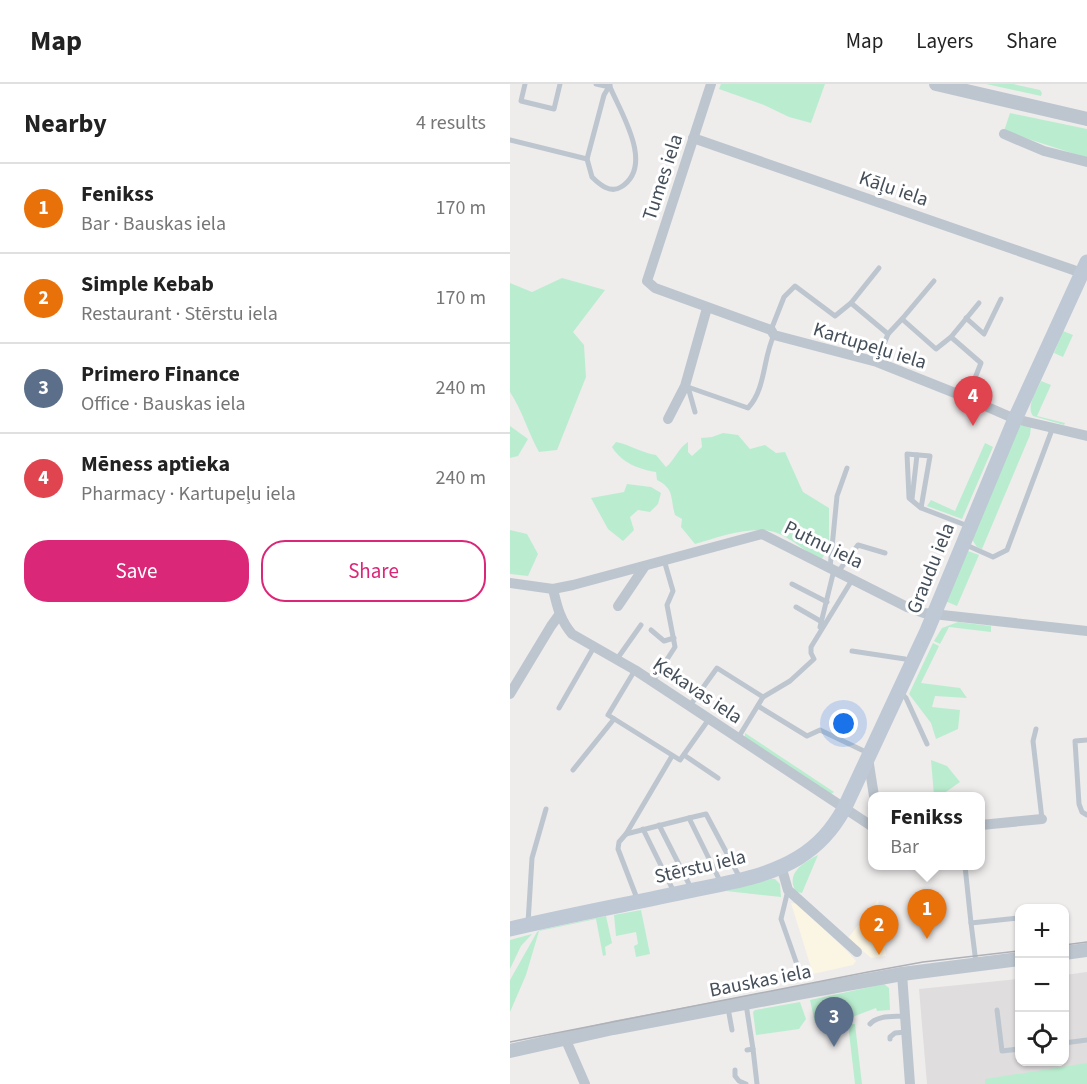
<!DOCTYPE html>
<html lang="en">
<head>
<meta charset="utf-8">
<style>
	body { margin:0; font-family:"Source Sans 3",sans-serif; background:#f2f2f2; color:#222 }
	.controls { position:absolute; right:18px; bottom:18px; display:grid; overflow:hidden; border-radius:12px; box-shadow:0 2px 4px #0004 }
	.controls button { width:54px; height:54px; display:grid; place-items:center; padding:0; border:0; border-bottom:2px solid #e0e0e0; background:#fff; color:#222; font:30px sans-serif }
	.you { position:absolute; left:334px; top:640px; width:21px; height:21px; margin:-15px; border:4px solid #fff; border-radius:50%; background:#1a73e8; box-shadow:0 0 0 9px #1a73e833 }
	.badge { display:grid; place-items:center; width:39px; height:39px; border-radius:50%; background:#db2777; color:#fff; font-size:20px; font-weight:700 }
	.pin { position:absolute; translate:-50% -50px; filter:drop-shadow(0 2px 3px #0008) }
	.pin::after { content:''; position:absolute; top:32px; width:21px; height:18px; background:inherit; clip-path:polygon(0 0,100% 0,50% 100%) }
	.popup { position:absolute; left:358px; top:708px; width:117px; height:78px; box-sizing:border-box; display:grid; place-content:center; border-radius:12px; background:#fff; filter:drop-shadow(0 2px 4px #0005); font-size:20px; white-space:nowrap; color:#767676 }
	.popup b { font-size:22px; color:#222 }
	.popup::after { content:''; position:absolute; left:50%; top:100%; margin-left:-12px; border:12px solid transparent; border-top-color:#fff }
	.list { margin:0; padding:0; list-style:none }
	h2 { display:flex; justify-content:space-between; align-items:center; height:78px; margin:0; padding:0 24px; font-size:26px }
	h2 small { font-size:20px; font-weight:400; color:#767676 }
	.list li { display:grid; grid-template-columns:39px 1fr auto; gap:18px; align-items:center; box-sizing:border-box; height:90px; padding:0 24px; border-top:2px solid #e0e0e0 }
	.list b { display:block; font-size:22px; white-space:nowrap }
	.list p { margin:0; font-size:20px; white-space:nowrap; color:#767676 }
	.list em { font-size:20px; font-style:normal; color:#767676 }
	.actions { display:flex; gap:12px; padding:18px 24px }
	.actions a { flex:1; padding:14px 0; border:2px solid #db2777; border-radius:24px; text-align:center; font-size:21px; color:#db2777 }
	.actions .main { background:#db2777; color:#fff }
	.icon { flex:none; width:33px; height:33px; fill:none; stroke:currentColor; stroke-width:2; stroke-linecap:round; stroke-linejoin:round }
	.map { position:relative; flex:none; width:577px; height:1000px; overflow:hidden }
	header { display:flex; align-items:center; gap:36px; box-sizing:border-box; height:84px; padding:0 30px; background:#fff; border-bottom:2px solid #e0e0e0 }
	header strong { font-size:28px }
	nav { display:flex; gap:33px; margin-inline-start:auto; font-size:21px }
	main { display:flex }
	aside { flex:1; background:#fff }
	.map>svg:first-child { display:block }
</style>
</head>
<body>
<header>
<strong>Map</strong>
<nav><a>Map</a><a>Layers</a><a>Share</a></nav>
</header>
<main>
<aside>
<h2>Nearby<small>4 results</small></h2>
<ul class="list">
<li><span class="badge" style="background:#e8710a">1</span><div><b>Fenikss</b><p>Bar · Bauskas iela</p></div><em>170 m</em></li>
<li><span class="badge" style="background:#e8710a">2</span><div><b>Simple Kebab</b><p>Restaurant · Stērstu iela</p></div><em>170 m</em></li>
<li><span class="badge" style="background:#5c6f8a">3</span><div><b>Primero Finance</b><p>Office · Bauskas iela</p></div><em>240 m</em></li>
<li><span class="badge" style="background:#e0444e">4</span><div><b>Mēness aptieka</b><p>Pharmacy · Kartupeļu iela</p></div><em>240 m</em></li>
</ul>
<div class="actions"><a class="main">Save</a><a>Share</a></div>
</aside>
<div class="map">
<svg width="577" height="1000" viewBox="0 0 577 1000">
	<rect width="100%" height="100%" fill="#efecec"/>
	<g fill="#fbf5e4">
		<path d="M368,816L376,872L361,874L338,854Z"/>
		<path d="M281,819L288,820L336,866L346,877L343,881L303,890Z"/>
	</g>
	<path fill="#e0ddde" d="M577,888V1000H417L409,905L509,895V978H554L555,891Z"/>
	<g fill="#baedcf">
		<path d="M211,0H315L301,39L279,33L254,21L209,5Z"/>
		<path d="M476,0H503L530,6L532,9L531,12Z"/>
		<path d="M500,29L577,45V74L494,47Z"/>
		<path d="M52,194L95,206L63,248L74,261L76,293L47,366L29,368C18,348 12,326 0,308V199L22,208Z"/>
		<path d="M553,247L563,251L553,273L544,269Z"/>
		<path d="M531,297L541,301L527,332L555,339L554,341L523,332C516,322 526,308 531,297Z"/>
		<path d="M508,341L521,343L520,351L472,465L467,463L461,454Z"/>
		<path d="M0,342L18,355L8,372L0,374Z"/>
		<path d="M213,349L228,351L240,365L255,361L266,369L275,368L293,408L319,424V461L311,477C297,468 282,455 267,449C245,440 208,453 185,460L171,443L172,435L165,431C160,414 165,405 147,396L146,388C128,385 112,379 102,363L106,358C121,361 132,369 146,371L156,383C165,376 168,364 178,358V368L182,372L192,363L191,354L202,353Z"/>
		<path d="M475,359L483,363L452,435L417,422L421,416L445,427Z"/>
		<path d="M117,400L141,403L151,409L148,420L140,428L128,426L120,433L124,446L113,457L98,445L81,414L114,408Z"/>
		<path d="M0,446L17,450L28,470L18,492L0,490Z"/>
		<path d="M458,467L469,471L447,522L435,517Z"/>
		<path d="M448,538L481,542V548L439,543L430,560L424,557L432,544Z"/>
		<path d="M423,559L429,562L411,599L450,604L457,614L425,612L422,623L450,626L448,645L426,655L421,639L399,610Z"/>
		<path d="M235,649L324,708L321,710L235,653Z"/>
		<path d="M421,676L437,682L450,698L430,712H424Z"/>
		<path d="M308,771L292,809L286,808C275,789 293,779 308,771Z"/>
		<path d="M261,795H265L270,800L271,813L216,807Z"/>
		<path d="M131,826L140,870L126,873L124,862L128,860L126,848L106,852L104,831Z"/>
		<path d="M96,832L102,859L95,863L96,871L93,872L86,835L29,847L16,891L0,928V896L27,848L30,846Z"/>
		<path d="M22,850L11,862L0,885V856Z"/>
		<path d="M374,900L379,904L380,926L367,927L366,924L324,940L305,939L300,916Z"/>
		<path d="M290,918L296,935L289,945L246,951L243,928L245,926Z"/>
		<path d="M338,940H345L352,1000H345Z"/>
		<path d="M577,979V1000H475V995Z"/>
	</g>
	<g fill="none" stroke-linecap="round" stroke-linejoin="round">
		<g stroke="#bdc6cf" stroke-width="5">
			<path d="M15,0L11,17L44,25L50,0"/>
			<path d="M86,0L100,3"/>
			<path d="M0,56L77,75L94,11L100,1"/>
			<path d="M77,75L82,93C89,100 100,110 111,103C145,82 111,29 100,3"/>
			<path d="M341,219L369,184"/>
			<path d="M456,234L474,250L491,215"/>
			<path d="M392,235L424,197"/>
			<path d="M261,246L274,213L285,202L325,232L341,219L378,250L392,235L426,265L441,253L471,279L457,314"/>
			<path d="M441,253L469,219"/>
			<path d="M367,278L378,250"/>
			<path d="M175,302L238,324C256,305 253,273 264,251"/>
			<path d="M178,303L185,328"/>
			<path d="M402,415L407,371"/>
			<path d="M411,424L420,372L397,370L399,414L411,424L458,442"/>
			<path d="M454,460L483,473L497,466L543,343"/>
			<path d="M320,484L327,412L337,384"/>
			<path d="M328,488L348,461L375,469"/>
			<path d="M282,500L317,518"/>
			<path d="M286,523L312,538"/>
			<path d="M310,543L324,486"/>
			<path d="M141,546L154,557L164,554"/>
			<path d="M342,567L395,575L401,578"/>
			<path d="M107,575L131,541"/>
			<path d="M125,586L98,631L170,676L199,635"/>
			<path d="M143,597L165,563L157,521L163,507L154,476"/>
			<path d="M390,608L396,614L417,660"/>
			<path d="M253,613L280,597L304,575L301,569V563L342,496"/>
			<path d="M248,622L297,652L310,646L358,669"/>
			<path d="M179,623L207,584L253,613L228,654"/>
			<path d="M49,624L84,563"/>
			<path d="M526,645L523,657L532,735"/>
			<path d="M577,656L565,657L569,720L572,728L577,731"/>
			<path d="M174,671L208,694"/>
			<path d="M162,672L116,750L179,734L211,799"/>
			<path d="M63,686L104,635"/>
			<path d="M179,734L196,730L230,794"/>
			<path d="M149,741L181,804"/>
			<path d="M133,745L164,808"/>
			<path d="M116,750L109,758L108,765L128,817"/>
			<path d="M455,782L461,839"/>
			<path d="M278,806L271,835L290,889"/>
			<path d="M18,839L22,774L36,725"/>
			<path d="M466,879L461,839L509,834"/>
			<path d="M236,920L243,965L237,966"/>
			<path d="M218,924L222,946"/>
			<path d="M487,926L492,967L509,965"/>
			<path d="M360,940C368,931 383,933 395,932"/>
			<path d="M380,955V953L385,949L396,948"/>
			<path d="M554,959L577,956"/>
			<path d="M243,965L247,1000"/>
			<path d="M225,986V992L229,997L236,1000"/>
		</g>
		<g stroke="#bdc6cf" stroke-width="10">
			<path d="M201,0L137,197L145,204L261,246L264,251L367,278L450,311L505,335L577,352"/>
			<path d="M494,50L534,67L577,78"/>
			<path d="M183,54L572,189"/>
			<path d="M158,335L175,302L197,224"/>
			<path d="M0,499L43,505L63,501L252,450L397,523L414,529L577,547"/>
			<path d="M43,505C47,522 50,536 62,550L125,586L363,743"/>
			<path d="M108,522L135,482"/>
			<path d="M0,610L41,542L49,531"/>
			<path d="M358,674L364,712"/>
			<path d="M471,741L532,735"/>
			<path d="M271,782L278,806L347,868"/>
			<path d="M392,890L400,1000"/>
			<path d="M55,954L75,1000"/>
		</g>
		<g stroke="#bdc6cf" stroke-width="14">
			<path d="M426,0L577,35"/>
			<path d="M554,869L577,866"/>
			<path d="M0,967L103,944L293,908L392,890L509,875"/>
		</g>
		<path stroke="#bec9d5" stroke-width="15" d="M0,845C59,831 119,820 179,807C216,799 255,794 288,774C309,761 322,746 334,725L417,547L505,335L577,178"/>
		<g stroke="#aeb1b7" stroke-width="1.5">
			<path d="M554,861L577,858"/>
			<path d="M0,958L358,888L413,878L509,867"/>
		</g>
	</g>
	<g text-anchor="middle" stroke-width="6" stroke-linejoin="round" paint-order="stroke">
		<g font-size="20" fill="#454f59" stroke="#fff">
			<text transform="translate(152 93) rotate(-72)" y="7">Tumes iela</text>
			<text transform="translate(384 104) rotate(19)" y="7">Kāļu iela</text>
			<text transform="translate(360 261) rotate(17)" y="7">Kartupeļu iela</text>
			<text transform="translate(314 460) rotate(26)" y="7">Putnu iela</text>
			<text transform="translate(420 484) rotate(-68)" y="7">Graudu iela</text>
			<text transform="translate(188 606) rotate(34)" y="7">Ķekavas iela</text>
			<text transform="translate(190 782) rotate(-13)" y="7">Stērstu iela</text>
			<text transform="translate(250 896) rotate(-11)" y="7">Bauskas iela</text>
		</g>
	</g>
</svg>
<div class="controls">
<button>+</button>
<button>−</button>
<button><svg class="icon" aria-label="locate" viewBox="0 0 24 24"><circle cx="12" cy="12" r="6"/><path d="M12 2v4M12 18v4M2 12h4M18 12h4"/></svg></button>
</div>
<div class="you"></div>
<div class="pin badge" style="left:417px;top:855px;background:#e8710a">1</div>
<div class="popup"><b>Fenikss</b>Bar</div>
<div class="pin badge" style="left:369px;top:871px;background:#e8710a">2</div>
<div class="pin badge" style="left:324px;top:963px;background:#5c6f8a">3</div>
<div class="pin badge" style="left:463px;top:342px;background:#e0444e">4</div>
</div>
</main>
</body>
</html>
